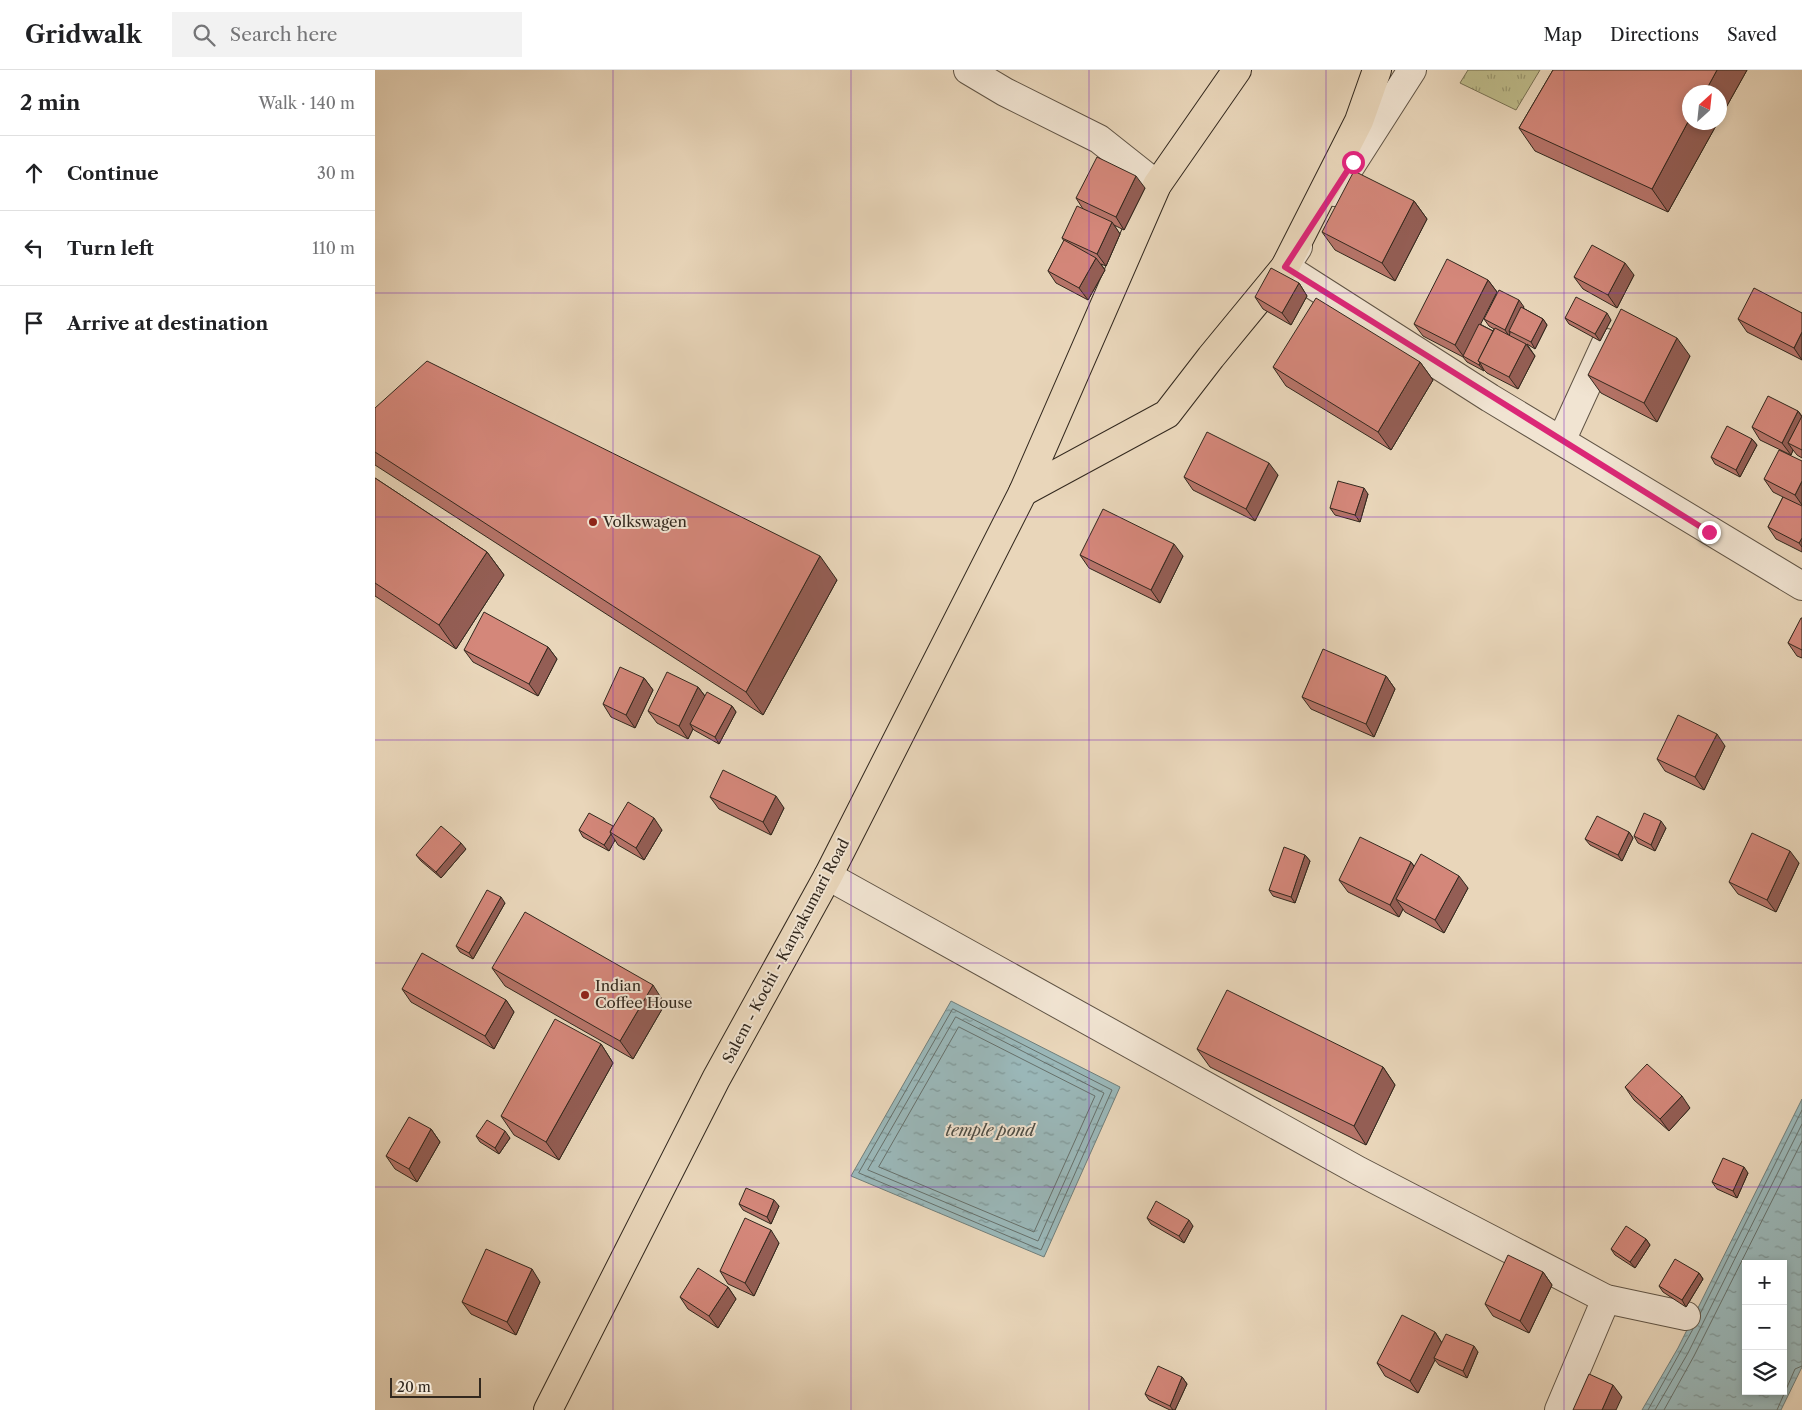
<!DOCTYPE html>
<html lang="en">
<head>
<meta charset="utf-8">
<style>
	body { margin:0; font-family:"Libre Caslon Text",serif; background:#f2f2f2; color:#202124 }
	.controls { position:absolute; right:15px; bottom:15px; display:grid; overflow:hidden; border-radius:0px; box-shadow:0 2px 8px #0003 }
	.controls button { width:45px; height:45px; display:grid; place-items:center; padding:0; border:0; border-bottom:1px solid #e0e0e0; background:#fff; color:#202124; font:25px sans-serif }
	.compass { position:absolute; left:1307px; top:15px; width:45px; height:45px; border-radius:50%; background:#fff; box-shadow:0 2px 8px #0003; rotate:27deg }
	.scale { position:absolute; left:15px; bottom:12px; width:91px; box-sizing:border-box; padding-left:5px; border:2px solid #32281e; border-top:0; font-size:14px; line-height:18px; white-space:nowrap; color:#32281e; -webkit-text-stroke:4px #f1e4d2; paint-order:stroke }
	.stop { position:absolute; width:15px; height:15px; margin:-11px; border:4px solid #db2777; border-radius:50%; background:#fff }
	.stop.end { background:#db2777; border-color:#fff; box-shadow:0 1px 5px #0008 }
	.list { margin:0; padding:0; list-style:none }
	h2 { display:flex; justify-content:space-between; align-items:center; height:65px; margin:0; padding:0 20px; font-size:21px }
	h2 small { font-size:16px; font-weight:400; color:#757577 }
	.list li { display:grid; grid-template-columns:32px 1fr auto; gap:15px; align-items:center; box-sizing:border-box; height:75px; padding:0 20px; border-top:1px solid #e0e0e0 }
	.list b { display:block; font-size:19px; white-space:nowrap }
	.list em { font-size:16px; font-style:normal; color:#757577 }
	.icon { flex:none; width:28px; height:28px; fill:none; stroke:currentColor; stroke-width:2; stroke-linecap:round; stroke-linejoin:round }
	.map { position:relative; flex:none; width:1427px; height:1340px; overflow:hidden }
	header { display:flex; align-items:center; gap:30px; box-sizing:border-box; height:70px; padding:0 25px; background:#fff; border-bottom:1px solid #e0e0e0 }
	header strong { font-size:24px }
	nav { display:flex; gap:28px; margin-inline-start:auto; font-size:18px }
	.search { width:350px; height:45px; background:#f2f2f2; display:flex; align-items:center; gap:12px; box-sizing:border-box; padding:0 18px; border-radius:0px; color:#757577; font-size:19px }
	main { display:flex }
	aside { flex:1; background:#fff }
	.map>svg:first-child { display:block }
</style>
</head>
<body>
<header>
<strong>Gridwalk</strong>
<div class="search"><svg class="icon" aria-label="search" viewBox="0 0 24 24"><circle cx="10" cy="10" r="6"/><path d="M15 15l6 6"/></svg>Search here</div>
<nav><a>Map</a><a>Directions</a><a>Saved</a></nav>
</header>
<main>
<aside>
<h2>2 min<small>Walk · 140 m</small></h2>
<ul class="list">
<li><svg class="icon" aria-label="ahead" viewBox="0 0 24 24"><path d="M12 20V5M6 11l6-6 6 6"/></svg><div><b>Continue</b></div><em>30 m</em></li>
<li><svg class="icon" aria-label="left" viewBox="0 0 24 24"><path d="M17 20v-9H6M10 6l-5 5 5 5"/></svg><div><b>Turn left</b></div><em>110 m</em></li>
<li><svg class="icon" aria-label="arrive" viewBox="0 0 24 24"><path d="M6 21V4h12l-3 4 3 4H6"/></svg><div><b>Arrive at destination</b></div></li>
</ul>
</aside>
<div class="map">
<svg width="1427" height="1340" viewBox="0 0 1427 1340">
	<defs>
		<pattern id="grass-tufts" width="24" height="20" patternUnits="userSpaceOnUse" patternTransform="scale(1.25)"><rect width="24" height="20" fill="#bebc8b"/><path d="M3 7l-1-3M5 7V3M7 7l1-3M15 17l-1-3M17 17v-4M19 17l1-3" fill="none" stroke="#9b9971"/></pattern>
		<pattern id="water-ripples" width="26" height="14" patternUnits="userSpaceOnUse" patternTransform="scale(1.25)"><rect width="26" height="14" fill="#9ab7b8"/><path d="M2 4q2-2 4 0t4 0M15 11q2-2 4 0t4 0" fill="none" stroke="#7e9595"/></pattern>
	</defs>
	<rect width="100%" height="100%" fill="#e9d6ba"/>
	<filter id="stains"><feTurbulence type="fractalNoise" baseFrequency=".004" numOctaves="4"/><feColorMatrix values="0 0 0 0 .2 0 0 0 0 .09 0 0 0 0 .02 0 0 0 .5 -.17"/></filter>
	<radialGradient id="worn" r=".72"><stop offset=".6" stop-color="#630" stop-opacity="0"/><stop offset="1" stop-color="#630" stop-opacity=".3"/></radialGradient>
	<path fill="url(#grass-tufts)" stroke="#787254" d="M1093,0H1165L1141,40L1085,13Z"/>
	<g fill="url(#water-ripples)" stroke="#707e7a" fill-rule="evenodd">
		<path d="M576,931L745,1017L669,1187L476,1106Z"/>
		<path d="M1427,1029V1297L1406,1340H1267L1303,1278ZM1371,1194H1408V1321H1371Z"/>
	</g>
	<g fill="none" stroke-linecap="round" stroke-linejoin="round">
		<g stroke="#66706b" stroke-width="1">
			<path d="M578,939L737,1020L666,1180L484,1103Z"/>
			<path d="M581,947L729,1023L663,1171L493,1100Z"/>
			<path d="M584,957L720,1026L659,1162L504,1097Z"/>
			<path d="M1325,1244L1427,1040"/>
			<path d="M1273,1340L1318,1259"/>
			<path d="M1280,1340L1313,1283L1427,1054"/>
			<path d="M1289,1340L1319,1286L1427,1071"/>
			<path d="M1402,1340L1420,1299L1427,1296"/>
		</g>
		<g stroke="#605445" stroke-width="30">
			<g id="minor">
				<path d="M593,0L630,22L724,69L782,115"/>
				<path d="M959,122L1037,0"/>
				<path d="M923,177L910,197L1115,328L1427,516"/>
				<path d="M1187,369L1231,273"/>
				<path d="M453,806L984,1101L1231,1229L1311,1246"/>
				<path d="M1184,1340L1231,1229"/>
			</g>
		</g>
		<g stroke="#32281e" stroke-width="30">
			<g id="highway">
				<path d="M648,422L792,344L836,287L910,197L984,51L1002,0"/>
				<path d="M173,1340L341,1009L453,806L648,422L782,115L862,0"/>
			</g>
		</g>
		<use href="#minor" stroke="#f1e4d2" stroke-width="28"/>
		<use href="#highway" stroke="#e9d6ba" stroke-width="28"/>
	</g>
	<g fill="#b67469" stroke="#32281e">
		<path d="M1178,0H1372L1344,50L1314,52H1343L1293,142L1160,81L1144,58Z"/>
		<path d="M770,118L749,160L739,155L745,164L731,196L726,194L730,200L713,230L681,213L673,201L689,171L687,168L708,139L701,128Z"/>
		<path d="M1039,131L1052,149L1020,211L960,180L947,162Z"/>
		<path d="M1259,205L1242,238L1208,219L1199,207Z"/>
		<path d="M1113,210L1122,222L1105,254L1118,261L1119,259L1114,256L1109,249L1149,237L1148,238L1168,249L1172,255L1160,279L1152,274L1160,286L1143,319L1112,303L1109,300V301L1092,292L1088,287L1048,266L1039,254Z"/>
		<path d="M924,213L932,226L916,255L888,239L880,227Z"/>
		<path d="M1427,243V290L1372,262L1363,249Z"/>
		<path d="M1190,248L1236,250L1225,271L1194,254Z"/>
		<path d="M1315,286L1282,352L1226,323L1213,305Z"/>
		<path d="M1045,292L1058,310L1016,380L911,316L898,297Z"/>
		<path d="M0,338L462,510L388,645L0,395Z"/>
		<path d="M1423,341L1427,346V388L1422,385L1418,380L1416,385L1385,370L1377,357Z"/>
		<path d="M1377,369L1382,375L1365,407L1340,394L1336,387Z"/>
		<path d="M1427,391V482L1401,469L1393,457L1408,427L1398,422L1389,409Z"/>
		<path d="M903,405L880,451L818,420L809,407Z"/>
		<path d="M0,408L112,482L129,505L81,579L0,526Z"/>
		<path d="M993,424L985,452L960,445L955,438Z"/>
		<path d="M705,485L808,486L785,533L714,498Z"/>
		<path d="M1427,548V588L1422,586L1413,573Z"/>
		<path d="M173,577L182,589L163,626L98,592L89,580Z"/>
		<path d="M1011,606L1020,619L999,667L936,639L927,627Z"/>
		<path d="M269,608L278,620L260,658L236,647L228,634Z"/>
		<path d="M323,617L330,626L357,636L361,642L344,674L319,660L318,659L313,669L282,653L273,641Z"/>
		<path d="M1350,676L1329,720L1290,701L1282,689Z"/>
		<path d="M335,727L409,738L396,765L344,739Z"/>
		<path d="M238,756L287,760L269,790L243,775L240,770L234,781L208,767L204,760Z"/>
		<path d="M1291,758L1280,781L1263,773L1259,766Z"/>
		<path d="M1254,762L1258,768L1247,791L1215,775L1210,769Z"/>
		<path d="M91,779L66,808L46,791L41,785Z"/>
		<path d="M930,785L935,791L920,833L898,826L894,820Z"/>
		<path d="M1036,792L1039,796L1093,818L1069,863L1030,842L1028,839L1024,847L973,822L964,810Z"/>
		<path d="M1424,793L1401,842L1363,824L1354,812Z"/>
		<path d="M130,833L98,889L85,882L81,876Z"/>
		<path d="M117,898L290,934L258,989L130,916Z"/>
		<path d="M27,919L131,930L139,942L119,979L36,932Z"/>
		<path d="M226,974L238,993L184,1090L139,1065L126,1046Z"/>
		<path d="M822,979L1008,997L1020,1015L991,1075L835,997Z"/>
		<path d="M1250,1017L1315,1038L1294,1061L1259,1030Z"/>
		<path d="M56,1059L65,1072L42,1112L20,1099L11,1086Z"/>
		<path d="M101,1066L135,1068L124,1084L105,1072Z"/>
		<path d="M1373,1103L1362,1128L1342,1119L1337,1112Z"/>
		<path d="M364,1134L404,1136L396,1154L368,1140Z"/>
		<path d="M772,1148L818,1156L809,1173L776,1154Z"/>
		<path d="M1271,1169L1275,1175L1260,1198L1240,1185L1236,1179Z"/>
		<path d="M404,1173L379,1226L353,1214L345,1201Z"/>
		<path d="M1168,1202L1177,1215L1154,1263L1118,1246L1110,1234Z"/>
		<path d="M1324,1203L1328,1209L1311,1237L1288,1222L1284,1216Z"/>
		<path d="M165,1212L141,1265L96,1244L87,1232Z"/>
		<path d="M353,1217L361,1229L343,1258L313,1239L305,1227Z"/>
		<path d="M1060,1262L1067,1273L1103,1282L1092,1308L1064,1295L1060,1290L1043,1323L1010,1306L1002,1293Z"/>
		<path d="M807,1307L812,1314L800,1340H795L774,1330L770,1324Z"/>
	</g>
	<g fill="#945e55" stroke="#32281e">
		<path d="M1342,0H1372L1344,50V22H1330Z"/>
		<path d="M1314,50V52H1343L1293,142L1277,119Z"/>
		<path d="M761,106L770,118L749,160L741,147Z"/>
		<path d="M1039,131L1052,149L1020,211L1007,193Z"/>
		<path d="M737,152L745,164L731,196L722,184Z"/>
		<path d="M721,188L730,200L713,230L704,218Z"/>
		<path d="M1250,193L1259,205L1242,238L1233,225Z"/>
		<path d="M1113,210L1122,222L1089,287L1080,275Z"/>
		<path d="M924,213L932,226L916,255L907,243Z"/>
		<path d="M1144,230L1149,237L1136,262L1134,261L1135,263L1134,266L1130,260Z"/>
		<path d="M1232,243L1236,250L1225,271L1220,264Z"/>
		<path d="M1168,249L1172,255L1160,279L1156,272Z"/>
		<path d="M1427,262V290L1419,278Z"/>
		<path d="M1302,268L1315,286L1282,352L1269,333Z"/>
		<path d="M1151,274L1160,286L1143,319L1134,307Z"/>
		<path d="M1045,292L1058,310L1016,380L1003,362Z"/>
		<path d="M1105,293L1109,300V301L1104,295Z"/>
		<path d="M1423,341L1427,347L1413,373L1418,380L1416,385L1407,373Z"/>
		<path d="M1377,369L1382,375L1365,407L1361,400Z"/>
		<path d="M894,393L903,405L880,451L871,439Z"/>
		<path d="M1427,411V435L1420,425Z"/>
		<path d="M989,418L993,424L985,452L980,445Z"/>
		<path d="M1427,468V477L1424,473Z"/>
		<path d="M799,474L808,486L785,533L776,520Z"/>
		<path d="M112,482L129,505L81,579L64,555Z"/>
		<path d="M445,486L462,510L388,645L371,622Z"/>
		<path d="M173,577L182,589L163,626L154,614Z"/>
		<path d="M1011,606L1020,619L999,667L991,654Z"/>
		<path d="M269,608L278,620L260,658L251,645Z"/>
		<path d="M323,617L332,629L315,654L318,659L313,669L304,656Z"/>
		<path d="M357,636L361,642L344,674L340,667Z"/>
		<path d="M1342,664L1350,676L1329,720L1320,707Z"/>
		<path d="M401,726L409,738L396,765L388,752Z"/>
		<path d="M279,748L287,760L269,790L261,778Z"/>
		<path d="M1286,751L1291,758L1280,781L1276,775Z"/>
		<path d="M1254,762L1258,768L1247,791L1243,785Z"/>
		<path d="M236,764L240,770L234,781L229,775Z"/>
		<path d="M86,773L91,779L66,808L61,802Z"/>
		<path d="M1415,781L1424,793L1401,842L1392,830Z"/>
		<path d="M930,785L935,791L920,833L916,827Z"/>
		<path d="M1036,792L1044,804L1021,829L1028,839L1024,847L1015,835Z"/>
		<path d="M1084,806L1093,818L1069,863L1060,850Z"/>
		<path d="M126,827L130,833L98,889L94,883Z"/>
		<path d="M278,915L290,934L258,989L245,971Z"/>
		<path d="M131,930L139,942L119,979L110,966Z"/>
		<path d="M226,974L238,993L184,1090L171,1072Z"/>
		<path d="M1008,997L1020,1015L991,1075L979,1056Z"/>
		<path d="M1307,1026L1315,1038L1294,1061L1285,1049Z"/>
		<path d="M56,1059L65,1072L42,1112L34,1099Z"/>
		<path d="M130,1061L135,1068L124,1084L120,1078Z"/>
		<path d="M1369,1097L1373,1103L1362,1128L1358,1121Z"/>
		<path d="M399,1130L404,1136L396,1154L392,1147Z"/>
		<path d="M814,1150L818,1156L809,1173L804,1166Z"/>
		<path d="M396,1160L404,1173L379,1226L370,1213Z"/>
		<path d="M1271,1169L1275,1175L1260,1198L1255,1192Z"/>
		<path d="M157,1199L165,1212L141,1265L132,1252Z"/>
		<path d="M1168,1202L1177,1215L1154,1263L1145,1251Z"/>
		<path d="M1324,1203L1328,1209L1311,1237L1307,1230Z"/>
		<path d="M353,1217L361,1229L343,1258L334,1246Z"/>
		<path d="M1060,1262L1068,1275L1059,1288L1060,1290L1043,1323L1035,1311Z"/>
		<path d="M1099,1276L1103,1282L1092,1308L1088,1301Z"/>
		<path d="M807,1307L812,1314L800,1340H798L795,1336Z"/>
		<path d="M1238,1315L1247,1327L1241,1340H1227Z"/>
	</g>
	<g fill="#d4877a" stroke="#32281e">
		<path d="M1178,0H1342L1330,22H1314V50L1277,119L1144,58Z"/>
		<path d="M722,87L761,106L741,147L701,128Z"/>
		<path d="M979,101L1039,131L1007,193L947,162Z"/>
		<path d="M702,136L737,152L722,184L687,168Z"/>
		<path d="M689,170L721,188L704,218L673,201Z"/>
		<path d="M1217,175L1250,193L1233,225L1199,207Z"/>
		<path d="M1072,189L1113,210L1080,275L1039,254Z"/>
		<path d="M896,198L924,213L907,243L880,227Z"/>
		<path d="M1379,218L1427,243V262L1419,278L1363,249Z"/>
		<path d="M1124,220L1144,230L1130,260L1109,249Z"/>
		<path d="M1201,227L1232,243L1220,264L1190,248Z"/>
		<path d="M941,228L1045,292L1003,362L898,297Z"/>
		<path d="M1146,237L1168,249L1156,272L1134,261Z"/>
		<path d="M1246,239L1302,268L1269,333L1213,305Z"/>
		<path d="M1104,254L1118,261L1103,291L1105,293L1104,295L1088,286Z"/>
		<path d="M1120,258L1151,274L1134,307L1103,291Z"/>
		<path d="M52,291L445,486L371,622L0,382V338Z"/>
		<path d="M1393,326L1423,341L1407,373L1377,357Z"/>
		<path d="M1427,346V380L1413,373Z"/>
		<path d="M1352,356L1377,369L1361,400L1336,387Z"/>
		<path d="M832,362L894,393L871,439L809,407Z"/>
		<path d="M1404,380L1427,391V411L1420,425L1389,409Z"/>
		<path d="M0,408L112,482L64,555L0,513Z"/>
		<path d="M963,411L989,418L980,445L955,438Z"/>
		<path d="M1408,427L1427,436V468L1424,473L1393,457Z"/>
		<path d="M728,439L799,474L776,520L705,485Z"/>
		<path d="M109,542L173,577L154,614L89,580Z"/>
		<path d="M1426,548H1427V580L1413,573Z"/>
		<path d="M948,579L1011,606L991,654L927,627Z"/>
		<path d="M245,597L269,608L251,645L228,634Z"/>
		<path d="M292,602L323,617L304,656L273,641Z"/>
		<path d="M332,622L357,636L340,667L315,654Z"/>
		<path d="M1303,645L1342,664L1320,707L1282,689Z"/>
		<path d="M348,700L401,726L388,752L335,727Z"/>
		<path d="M253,732L279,748L261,778L235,762Z"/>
		<path d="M214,743L238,756L235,762L236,764L229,775L204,760Z"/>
		<path d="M1269,743L1286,751L1276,775L1259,766Z"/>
		<path d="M1222,746L1254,762L1243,785L1210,769Z"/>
		<path d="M66,756L86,773L61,802L41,785Z"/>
		<path d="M1377,763L1415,781L1392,830L1354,812Z"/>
		<path d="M985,767L1036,792L1015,835L964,810Z"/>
		<path d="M909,777L930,785L916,827L894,820Z"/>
		<path d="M1046,784L1084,806L1060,850L1021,829Z"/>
		<path d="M112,820L126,827L94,883L81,876Z"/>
		<path d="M150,842L278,915L245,971L117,898Z"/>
		<path d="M47,883L131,930L110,966L27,919Z"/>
		<path d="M852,920L1008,997L979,1056L822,979Z"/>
		<path d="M180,949L226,974L171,1072L126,1046Z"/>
		<path d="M1272,994L1307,1026L1285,1049L1250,1017Z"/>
		<path d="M34,1047L56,1059L34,1099L11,1086Z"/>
		<path d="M112,1050L130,1061L120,1078L101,1066Z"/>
		<path d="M1348,1088L1369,1097L1358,1121L1337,1112Z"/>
		<path d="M371,1118L399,1130L392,1147L364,1134Z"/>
		<path d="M781,1131L814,1150L804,1166L772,1148Z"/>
		<path d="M370,1148L396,1160L370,1213L345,1201Z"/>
		<path d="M1251,1156L1271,1169L1255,1192L1236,1179Z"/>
		<path d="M111,1179L157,1199L132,1252L87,1232Z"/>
		<path d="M1133,1185L1168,1202L1145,1251L1110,1234Z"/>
		<path d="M1300,1189L1324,1203L1307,1230L1284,1216Z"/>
		<path d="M323,1198L353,1217L334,1246L305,1227Z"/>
		<path d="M1027,1245L1060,1262L1035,1311L1002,1293Z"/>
		<path d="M1071,1264L1099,1276L1088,1301L1059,1288Z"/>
		<path d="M783,1296L807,1307L795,1336L770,1324Z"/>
		<path d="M1214,1304L1238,1315L1227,1340H1198Z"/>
	</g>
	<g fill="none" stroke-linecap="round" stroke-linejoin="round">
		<path stroke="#db2777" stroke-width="6" d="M978,92L910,197C1051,286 1193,373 1334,462"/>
	</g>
	<path fill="none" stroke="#7b2cbf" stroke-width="1" stroke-opacity="0.55" d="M238,0V1340M476,0V1340M714,0V1340M951,0V1340M1189,0V1340M0,223H1427M0,447H1427M0,670H1427M0,893H1427M0,1117H1427"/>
	<g fill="#8f2418" stroke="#f1e4d2" stroke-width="2">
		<circle cx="218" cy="452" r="5"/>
		<circle cx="210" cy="925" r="5"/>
	</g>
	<g text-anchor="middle" stroke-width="4" stroke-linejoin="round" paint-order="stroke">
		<g font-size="15" fill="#32281e" stroke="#f1e4d2" text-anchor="start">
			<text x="228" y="457">Volkswagen</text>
			<text x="220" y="921">Indian<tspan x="220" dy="17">Coffee House</tspan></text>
		</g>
		<g font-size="15" fill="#32281e" stroke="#f1e4d2">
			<text transform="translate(411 881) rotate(-62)" y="5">Salem - Kochi - Kanyakumari Road</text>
		</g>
		<g font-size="16" font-style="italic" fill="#4c4c44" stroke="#f1e4d2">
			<text x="615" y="1066">temple pond</text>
		</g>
	</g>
	<rect width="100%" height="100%" filter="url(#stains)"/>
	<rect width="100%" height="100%" fill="url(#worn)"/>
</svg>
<div class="controls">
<button>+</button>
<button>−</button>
<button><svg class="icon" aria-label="layers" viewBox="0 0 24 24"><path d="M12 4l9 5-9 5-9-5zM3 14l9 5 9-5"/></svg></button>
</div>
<svg class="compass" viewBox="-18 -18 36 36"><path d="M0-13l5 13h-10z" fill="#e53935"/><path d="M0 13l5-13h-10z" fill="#757577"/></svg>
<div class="scale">20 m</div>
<div class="stop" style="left:978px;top:92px"></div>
<div class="stop end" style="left:1334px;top:462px"></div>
</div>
</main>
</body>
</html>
